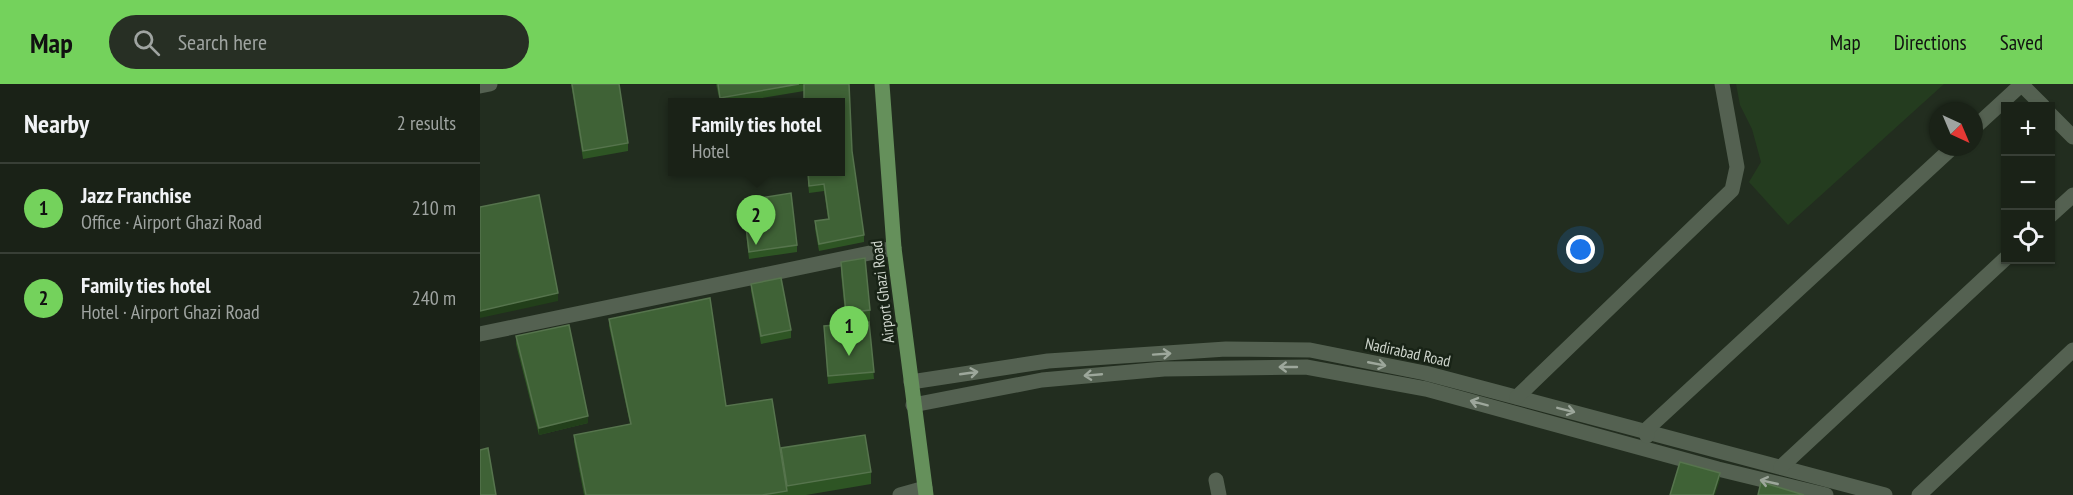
<!DOCTYPE html>
<html lang="en">
<head>
<meta charset="utf-8">
<style>
	body { margin:0; font-family:"PT Sans Narrow",sans-serif; background:#272f24; color:#f1f3f6 }
	.controls { position:absolute; right:18px; top:18px; display:grid; overflow:hidden; border-radius:0px; box-shadow:0 2px 4px #0004 }
	.controls button { width:54px; height:54px; display:grid; place-items:center; padding:0; border:0; border-bottom:2px solid #383f36; background:#1a2217; color:#f1f3f6; font:30px sans-serif }
	.compass { position:absolute; left:1449px; top:18px; width:54px; height:54px; border-radius:50%; background:#1a2217; box-shadow:0 2px 4px #0004; rotate:136deg }
	.you { position:absolute; left:1101px; top:166px; width:21px; height:21px; margin:-15px; border:4px solid #fff; border-radius:50%; background:#1a73e8; box-shadow:0 0 0 9px #1a73e833 }
	.badge { display:grid; place-items:center; width:39px; height:39px; border-radius:50%; background:#74d25c; color:#111; font-size:20px; font-weight:700 }
	.pin { position:absolute; translate:-50% -50px; filter:drop-shadow(0 2px 3px #0008) }
	.pin::after { content:''; position:absolute; top:32px; width:21px; height:18px; background:inherit; clip-path:polygon(0 0,100% 0,50% 100%) }
	.popup { position:absolute; left:188px; top:14px; width:177px; height:78px; box-sizing:border-box; display:grid; place-content:center; border-radius:0px; background:#1a2217; filter:drop-shadow(0 2px 4px #0005); font-size:20px; white-space:nowrap; color:#9fa4a1 }
	.popup b { font-size:22px; color:#f1f3f6 }
	.popup::after { content:''; position:absolute; left:50%; top:100%; margin-left:-12px; border:12px solid transparent; border-top-color:#1a2217 }
	.list { margin:0; padding:0; list-style:none }
	h2 { display:flex; justify-content:space-between; align-items:center; height:78px; margin:0; padding:0 24px; font-size:26px }
	h2 small { font-size:20px; font-weight:400; color:#9fa4a1 }
	.list li { display:grid; grid-template-columns:39px 1fr auto; gap:18px; align-items:center; box-sizing:border-box; height:90px; padding:0 24px; border-top:2px solid #383f36 }
	.list b { display:block; font-size:22px; white-space:nowrap }
	.list p { margin:0; font-size:20px; white-space:nowrap; color:#9fa4a1 }
	.list em { font-size:20px; font-style:normal; color:#9fa4a1 }
	.icon { flex:none; width:33px; height:33px; fill:none; stroke:currentColor; stroke-width:2; stroke-linecap:round; stroke-linejoin:round }
	.map { position:relative; flex:none; width:1593px; height:411px; overflow:hidden }
	header { display:flex; align-items:center; gap:36px; box-sizing:border-box; height:84px; padding:0 30px; background:#74d25c; color:#111 }
	header strong { font-size:28px }
	nav { display:flex; gap:33px; margin-inline-start:auto; font-size:21px }
	.search { width:420px; height:54px; background:#272f24; display:flex; align-items:center; gap:15px; box-sizing:border-box; padding:0 21px; border-radius:33px; color:#9fa4a1; font-size:22px }
	main { display:flex }
	aside { flex:1; background:#1a2217 }
	.map>svg:first-child { display:block }
</style>
</head>
<body>
<header>
<strong>Map</strong>
<div class="search"><svg class="icon" aria-label="search" viewBox="0 0 24 24"><circle cx="10" cy="10" r="6"/><path d="M15 15l6 6"/></svg>Search here</div>
<nav><a>Map</a><a>Directions</a><a>Saved</a></nav>
</header>
<main>
<aside>
<h2>Nearby<small>2 results</small></h2>
<ul class="list">
<li><span class="badge">1</span><div><b>Jazz Franchise</b><p>Office · Airport Ghazi Road</p></div><em>210 m</em></li>
<li><span class="badge">2</span><div><b>Family ties hotel</b><p>Hotel · Airport Ghazi Road</p></div><em>240 m</em></li>
</ul>
</aside>
<div class="map">
<svg width="1593" height="411" viewBox="0 0 1593 411">
	<rect width="100%" height="100%" fill="#222d1f"/>
	<path fill="#243c1f" d="M1256,0H1464L1308,141L1269,98L1281,78L1272,45L1260,21Z"/>
	<g fill="none" stroke-linecap="round" stroke-linejoin="round">
		<g stroke="#546151" stroke-width="15">
			<path d="M1541,0L1563,22"/>
			<path d="M0,2L10,0"/>
			<path d="M1570,30L1593,53"/>
			<path d="M1494,44L1542,0"/>
			<path d="M1570,132L1593,111"/>
			<path d="M0,250L414,164"/>
			<path d="M431,298L568,277L746,265L830,266L945,289L1405,411"/>
			<path d="M1037,313L1252,106L1257,83L1242,0"/>
			<path d="M433,321L562,296L684,285L826,283L946,305L1238,385L1346,411"/>
			<path d="M1167,352L1166,346L1473,63"/>
			<path d="M1301,383L1526,174"/>
			<path d="M736,396L739,411"/>
			<path d="M420,411L445,404"/>
			<path d="M1439,411L1593,266"/>
		</g>
		<path stroke="#65905b" stroke-width="15" d="M402,0L414,164L446,411"/>
	</g>
	<g fill="#2e5524">
		<path d="M91,0H139L148,59V67L103,75Z"/>
		<path d="M236,0H369L372,67L384,151V158L339,167L335,145V137L348,135L344,107L329,109L327,87H360L324,7L258,18H240Z"/>
		<path d="M263,117L317,161V168L269,175L263,124Z"/>
		<path d="M361,178L390,226V238H389L394,295L348,300L344,242L366,240L361,190Z"/>
		<path d="M271,200L311,246V254L281,260L271,207Z"/>
		<path d="M129,235L246,322L301,368L391,388V400L326,411H104L94,358V351L150,340L129,242Z"/>
		<path d="M36,252L108,339L59,351L36,260Z"/>
	</g>
	<g fill="#223f1a">
		<path d="M78,209V217L0,234V227Z"/>
		<path d="M108,332V339L59,351V344Z"/>
		<path d="M1240,389V396L1235,411H1233Z"/>
	</g>
	<g fill="#3f6236" stroke="#56744d" stroke-width="1.5">
		<path d="M92,0H139L148,59L103,67Z"/>
		<path d="M238,0H319L240,14Z"/>
		<path d="M324,0H369L372,67L384,151L339,160L335,137L349,135L344,100L329,102L328,87H360V18H324Z"/>
		<path d="M311,109L317,161L269,168L263,117Z"/>
		<path d="M59,111L78,209L0,227V123Z"/>
		<path d="M385,174L390,226L366,229L361,178Z"/>
		<path d="M301,194L311,246L281,252L271,200Z"/>
		<path d="M230,214L246,322L292,315L307,407L282,411H106L94,351L151,340L129,235Z"/>
		<path d="M389,238L394,288L348,292L344,242Z"/>
		<path d="M89,241L108,332L59,344L36,252Z"/>
		<path d="M385,351L391,388L307,402L301,364Z"/>
		<path d="M8,364L16,411H0V366Z"/>
		<path d="M1200,378L1240,389L1233,411H1190Z"/>
		<path d="M1281,398L1324,411H1278Z"/>
	</g>
	<defs><path id="oneway-shaft" d="M-6 0H5M1.5-3L5.5 0L1.5 3" fill="none" stroke-width="1.6" stroke-linecap="round" stroke-linejoin="round" transform="scale(1.5)"/></defs>
	<g stroke="#9da79b">
		<use href="#oneway-shaft" transform="translate(682 270) rotate(-4)"/>
		<use href="#oneway-shaft" transform="translate(897 280) rotate(11)"/>
		<use href="#oneway-shaft" transform="translate(808 283) rotate(-180)"/>
		<use href="#oneway-shaft" transform="translate(489 289) rotate(-8)"/>
		<use href="#oneway-shaft" transform="translate(613 291) rotate(175)"/>
		<use href="#oneway-shaft" transform="translate(999 319) rotate(-165)"/>
		<use href="#oneway-shaft" transform="translate(1086 326) rotate(14)"/>
		<use href="#oneway-shaft" transform="translate(1289 398) rotate(-167)"/>
	</g>
	<g text-anchor="middle" stroke-width="5" stroke-linejoin="round" paint-order="stroke">
		<g font-size="16" fill="#ced5cc" stroke="#182316">
			<text transform="translate(402 208) rotate(-97)" y="6">Airport Ghazi Road</text>
			<text transform="translate(928 268) rotate(12)" y="6">Nadirabad Road</text>
		</g>
	</g>
</svg>
<div class="controls">
<button>+</button>
<button>−</button>
<button><svg class="icon" aria-label="locate" viewBox="0 0 24 24"><circle cx="12" cy="12" r="6"/><path d="M12 2v4M12 18v4M2 12h4M18 12h4"/></svg></button>
</div>
<svg class="compass" viewBox="-18 -18 36 36"><path d="M0-13l5 13h-10z" fill="#e53935"/><path d="M0 13l5-13h-10z" fill="#9fa4a1"/></svg>
<div class="you"></div>
<div class="pin badge" style="left:369px;top:272px">1</div>
<div class="pin badge" style="left:276px;top:161px">2</div>
<div class="popup"><b>Family ties hotel</b>Hotel</div>
</div>
</main>
</body>
</html>
